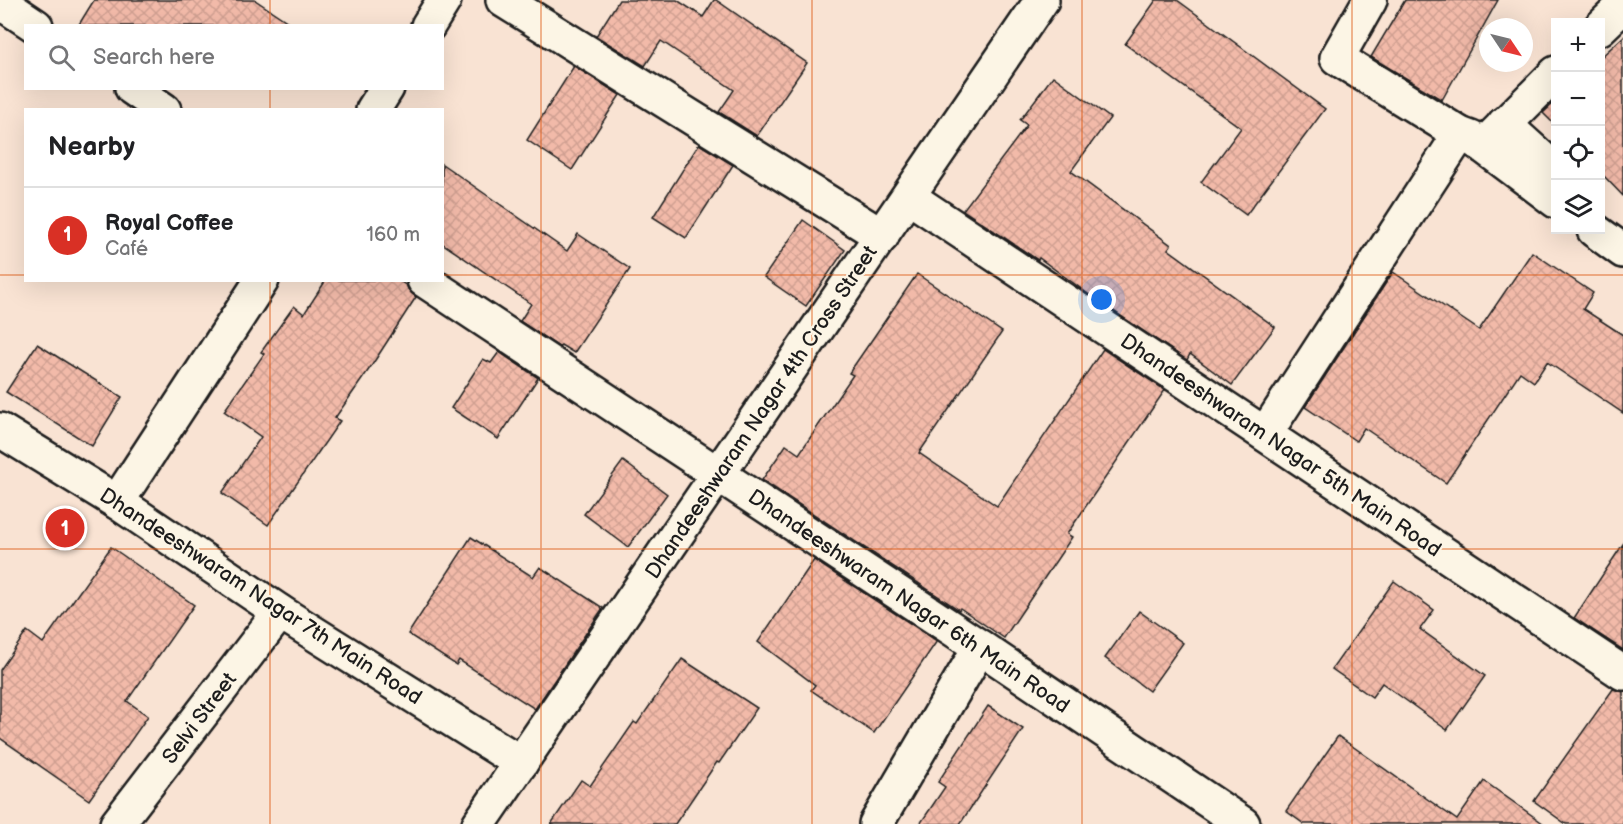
<!DOCTYPE html>
<html lang="en">
<head>
<meta charset="utf-8">
<style>
	body { margin:0; font-family:"Balsamiq Sans",sans-serif; background:#f2f2f2; color:#202124 }
	.controls { position:absolute; right:18px; top:18px; display:grid; overflow:hidden; border-radius:0px; box-shadow:0 6px 24px #0002 }
	.controls button { width:54px; height:54px; display:grid; place-items:center; padding:0; border:0; border-bottom:2px solid #e0e0e0; background:#fff; color:#202124; font:30px sans-serif }
	.compass { position:absolute; left:1479px; top:18px; width:54px; height:54px; border-radius:50%; background:#fff; box-shadow:0 6px 24px #0002; rotate:125deg }
	.you { position:absolute; left:1102px; top:300px; width:21px; height:21px; margin:-15px; border:4px solid #fff; border-radius:50%; background:#1a73e8; box-shadow:0 0 0 9px #1a73e833 }
	.badge { display:grid; place-items:center; width:39px; height:39px; border-radius:50%; background:#d93025; color:#fff; font-size:20px; font-weight:700 }
	.pin { position:absolute; translate:-50% -50%; border:3px solid #fff; box-shadow:0 2px 6px #0006 }
	.list { margin:0; padding:0; list-style:none }
	h2 { display:flex; justify-content:space-between; align-items:center; height:78px; margin:0; padding:0 24px; font-size:26px }
	h2 small { font-size:20px; font-weight:400; color:#757577 }
	.list li { display:grid; grid-template-columns:39px 1fr auto; gap:18px; align-items:center; box-sizing:border-box; height:96px; padding:0 24px; border-top:2px solid #e0e0e0 }
	.list b { display:block; font-size:22px; white-space:nowrap }
	.list p { margin:0; font-size:20px; white-space:nowrap; color:#757577 }
	.list em { font-size:20px; font-style:normal; color:#757577 }
	.icon { flex:none; width:33px; height:33px; fill:none; stroke:currentColor; stroke-width:2; stroke-linecap:round; stroke-linejoin:round }
	.map { position:relative; flex:none; width:1623px; height:824px; overflow:hidden }
	.search { position:absolute; background:#fff; box-shadow:0 6px 24px #0002; left:24px; top:24px; width:420px; height:66px; display:flex; align-items:center; gap:15px; box-sizing:border-box; padding:0 21px; border-radius:0px; color:#757577; font-size:22px }
	.panel { position:absolute; background:#fff; box-shadow:0 6px 24px #0002; left:24px; top:108px; width:420px; height:174px; border-radius:0px }
	.map>svg:first-child { display:block }
</style>
</head>
<body>
<div class="map">
<svg width="1623" height="824" viewBox="0 0 1623 824">
	<defs>
		<pattern id="building-cross-hatch" width="8" height="8" patternUnits="userSpaceOnUse" patternTransform="scale(1.5)"><rect width="8" height="8" fill="#f2baa9"/><path d="M0 0l8 8M0 8l8-8" fill="none" stroke="#cf9f91"/></pattern>
	</defs>
	<rect width="100%" height="100%" fill="#f9e3d3"/>
	<filter id="ink" filterUnits="userSpaceOnUse"><feTurbulence type="fractalNoise" baseFrequency=".0167" numOctaves="2"/><feDisplacementMap in="SourceGraphic" scale="12" xChannelSelector="R" yChannelSelector="G"/><feConvolveMatrix kernelMatrix="1 2 1 2 8 2 1 2 1" color-interpolation-filters="sRGB"/></filter>
	<g filter="url(#ink)">
		<g fill="url(#building-cross-hatch)" stroke="#1c1c1c" stroke-width="1.5">
			<path d="M94,0H255L294,26H78Z"/>
			<path d="M619,0H677L703,17L714,0H716L807,63L757,136L719,112L734,90L661,41L645,66L596,36Z"/>
			<path d="M1156,0H1177L1325,109L1246,215L1201,182L1241,128L1125,44Z"/>
			<path d="M1405,0H1498L1442,100L1371,57Z"/>
			<path d="M1623,37V196L1600,172V58Z"/>
			<path d="M574,66L620,95L572,170L527,140Z"/>
			<path d="M1053,76L1110,118L1071,171L1171,245L1168,249L1275,327L1232,385L1190,354L1187,360L1091,296L1039,258L1038,260L963,210L1027,125L1020,120Z"/>
			<path d="M1556,101V126L1543,113Z"/>
			<path d="M699,144L733,165L686,238L653,217Z"/>
			<path d="M442,164L567,251L578,234L630,269L574,353L561,345L559,347L520,321L531,304L442,243Z"/>
			<path d="M803,220L845,250L806,306L764,277Z"/>
			<path d="M1532,252L1593,293L1583,309L1623,335V413L1547,362L1534,382L1520,372L1446,483L1364,428L1356,441L1305,407L1393,272L1479,330Z"/>
			<path d="M917,274L1002,332L919,453L997,506L1103,349L1165,390L1067,534L1072,537L1004,638L960,608L959,610L762,480L786,445L799,454L853,375L849,373Z"/>
			<path d="M326,280H398L407,286L408,289L416,297L372,365L335,418L340,421L268,525L222,493L261,437L224,411L264,354L261,352L294,306L304,314Z"/>
			<path d="M37,344L122,397L92,446L6,392Z"/>
			<path d="M499,352L538,378L498,439L451,408L483,359L491,363Z"/>
			<path d="M623,461L667,494L628,547L584,514Z"/>
			<path d="M471,537L533,577L540,567L603,608L535,709L459,660L456,665L408,634Z"/>
			<path d="M1623,544V650L1574,618Z"/>
			<path d="M111,547L194,605L127,701L148,716L89,800L0,738V670L27,631L43,643Z"/>
			<path d="M814,560L937,641L874,733L811,690L815,685L758,642Z"/>
			<path d="M1394,581L1434,610L1420,629L1485,676L1447,730L1382,683L1372,697L1332,669Z"/>
			<path d="M1139,611L1183,643L1149,691L1105,658Z"/>
			<path d="M682,659L757,708L719,763L717,762L675,824H551L581,780L590,786L634,722L637,724Z"/>
			<path d="M1613,689L1623,692V824H1566L1534,801Z"/>
			<path d="M988,706L1023,729L960,824H920L945,787L938,782Z"/>
			<path d="M1338,736L1457,820L1484,781L1544,824H1304L1286,811Z"/>
		</g>
		<g fill="none" stroke-linecap="round" stroke-linejoin="round">
			<g stroke="#1c1c1c" stroke-width="38">
				<g id="minor">
					<path d="M503,0L882,236"/>
					<path d="M1370,0L1337,58L1460,134L1471,138L1483,146L1556,201"/>
					<path d="M0,2L36,26"/>
					<path d="M428,26L444,0"/>
					<path d="M1600,28L1623,6"/>
					<path d="M132,88L164,110"/>
					<path d="M373,110L387,88"/>
					<path d="M1504,124L1556,171"/>
					<path d="M1483,146L1556,73"/>
					<path d="M909,197L1623,673"/>
					<path d="M1594,230L1623,251"/>
					<path d="M424,280L980,647L1243,824"/>
					<path d="M0,430L117,502L280,612L521,763"/>
					<path d="M1265,434L1460,134"/>
					<path d="M117,502L262,280"/>
					<path d="M117,824L280,612"/>
					<path d="M479,824L1042,0"/>
					<path d="M876,824L980,647"/>
				</g>
			</g>
			<use href="#minor" stroke="#fcf5e5" stroke-width="33"/>
		</g>
	</g>
	<path fill="none" stroke="#de560d" stroke-width="1.5" stroke-opacity="0.55" d="M270,0V26M541,0V824M812,0V824M1082,0V824M1352,0V824M270,88V110M0,275H26M442,275H1623M270,280V824M0,549H1623"/>
	<g text-anchor="middle" stroke-width="4.5" stroke-linejoin="round" paint-order="stroke">
		<g font-size="21" fill="#1c1c1c" stroke="#fcf5e5">
			<text transform="translate(761 412) rotate(-56)" y="7">Dhandeeshwaram Nagar 4th Cross Street</text>
			<text transform="translate(1281 445) rotate(34)" y="7">Dhandeeshwaram Nagar 5th Main Road</text>
			<text transform="translate(261 596) rotate(33)" y="7">Dhandeeshwaram Nagar 7th Main Road</text>
			<text transform="translate(909 601) rotate(34)" y="7">Dhandeeshwaram Nagar 6th Main Road</text>
			<text transform="translate(199 718) rotate(-53)" y="7">Selvi Street</text>
		</g>
	</g>
</svg>
<div class="controls">
<button>+</button>
<button>−</button>
<button><svg class="icon" aria-label="locate" viewBox="0 0 24 24"><circle cx="12" cy="12" r="6"/><path d="M12 2v4M12 18v4M2 12h4M18 12h4"/></svg></button>
<button><svg class="icon" aria-label="layers" viewBox="0 0 24 24"><path d="M12 4l9 5-9 5-9-5zM3 14l9 5 9-5"/></svg></button>
</div>
<svg class="compass" viewBox="-18 -18 36 36"><path d="M0-13l5 13h-10z" fill="#e53935"/><path d="M0 13l5-13h-10z" fill="#757577"/></svg>
<div class="you"></div>
<div class="pin badge" style="left:65px;top:528px">1</div>
<div class="search"><svg class="icon" aria-label="search" viewBox="0 0 24 24"><circle cx="10" cy="10" r="6"/><path d="M15 15l6 6"/></svg>Search here</div>
<section class="panel">
<h2>Nearby<small></small></h2>
<ul class="list">
<li><span class="badge">1</span><div><b>Royal Coffee</b><p>Café</p></div><em>160 m</em></li>
</ul>
</section>
</div>
</body>
</html>
